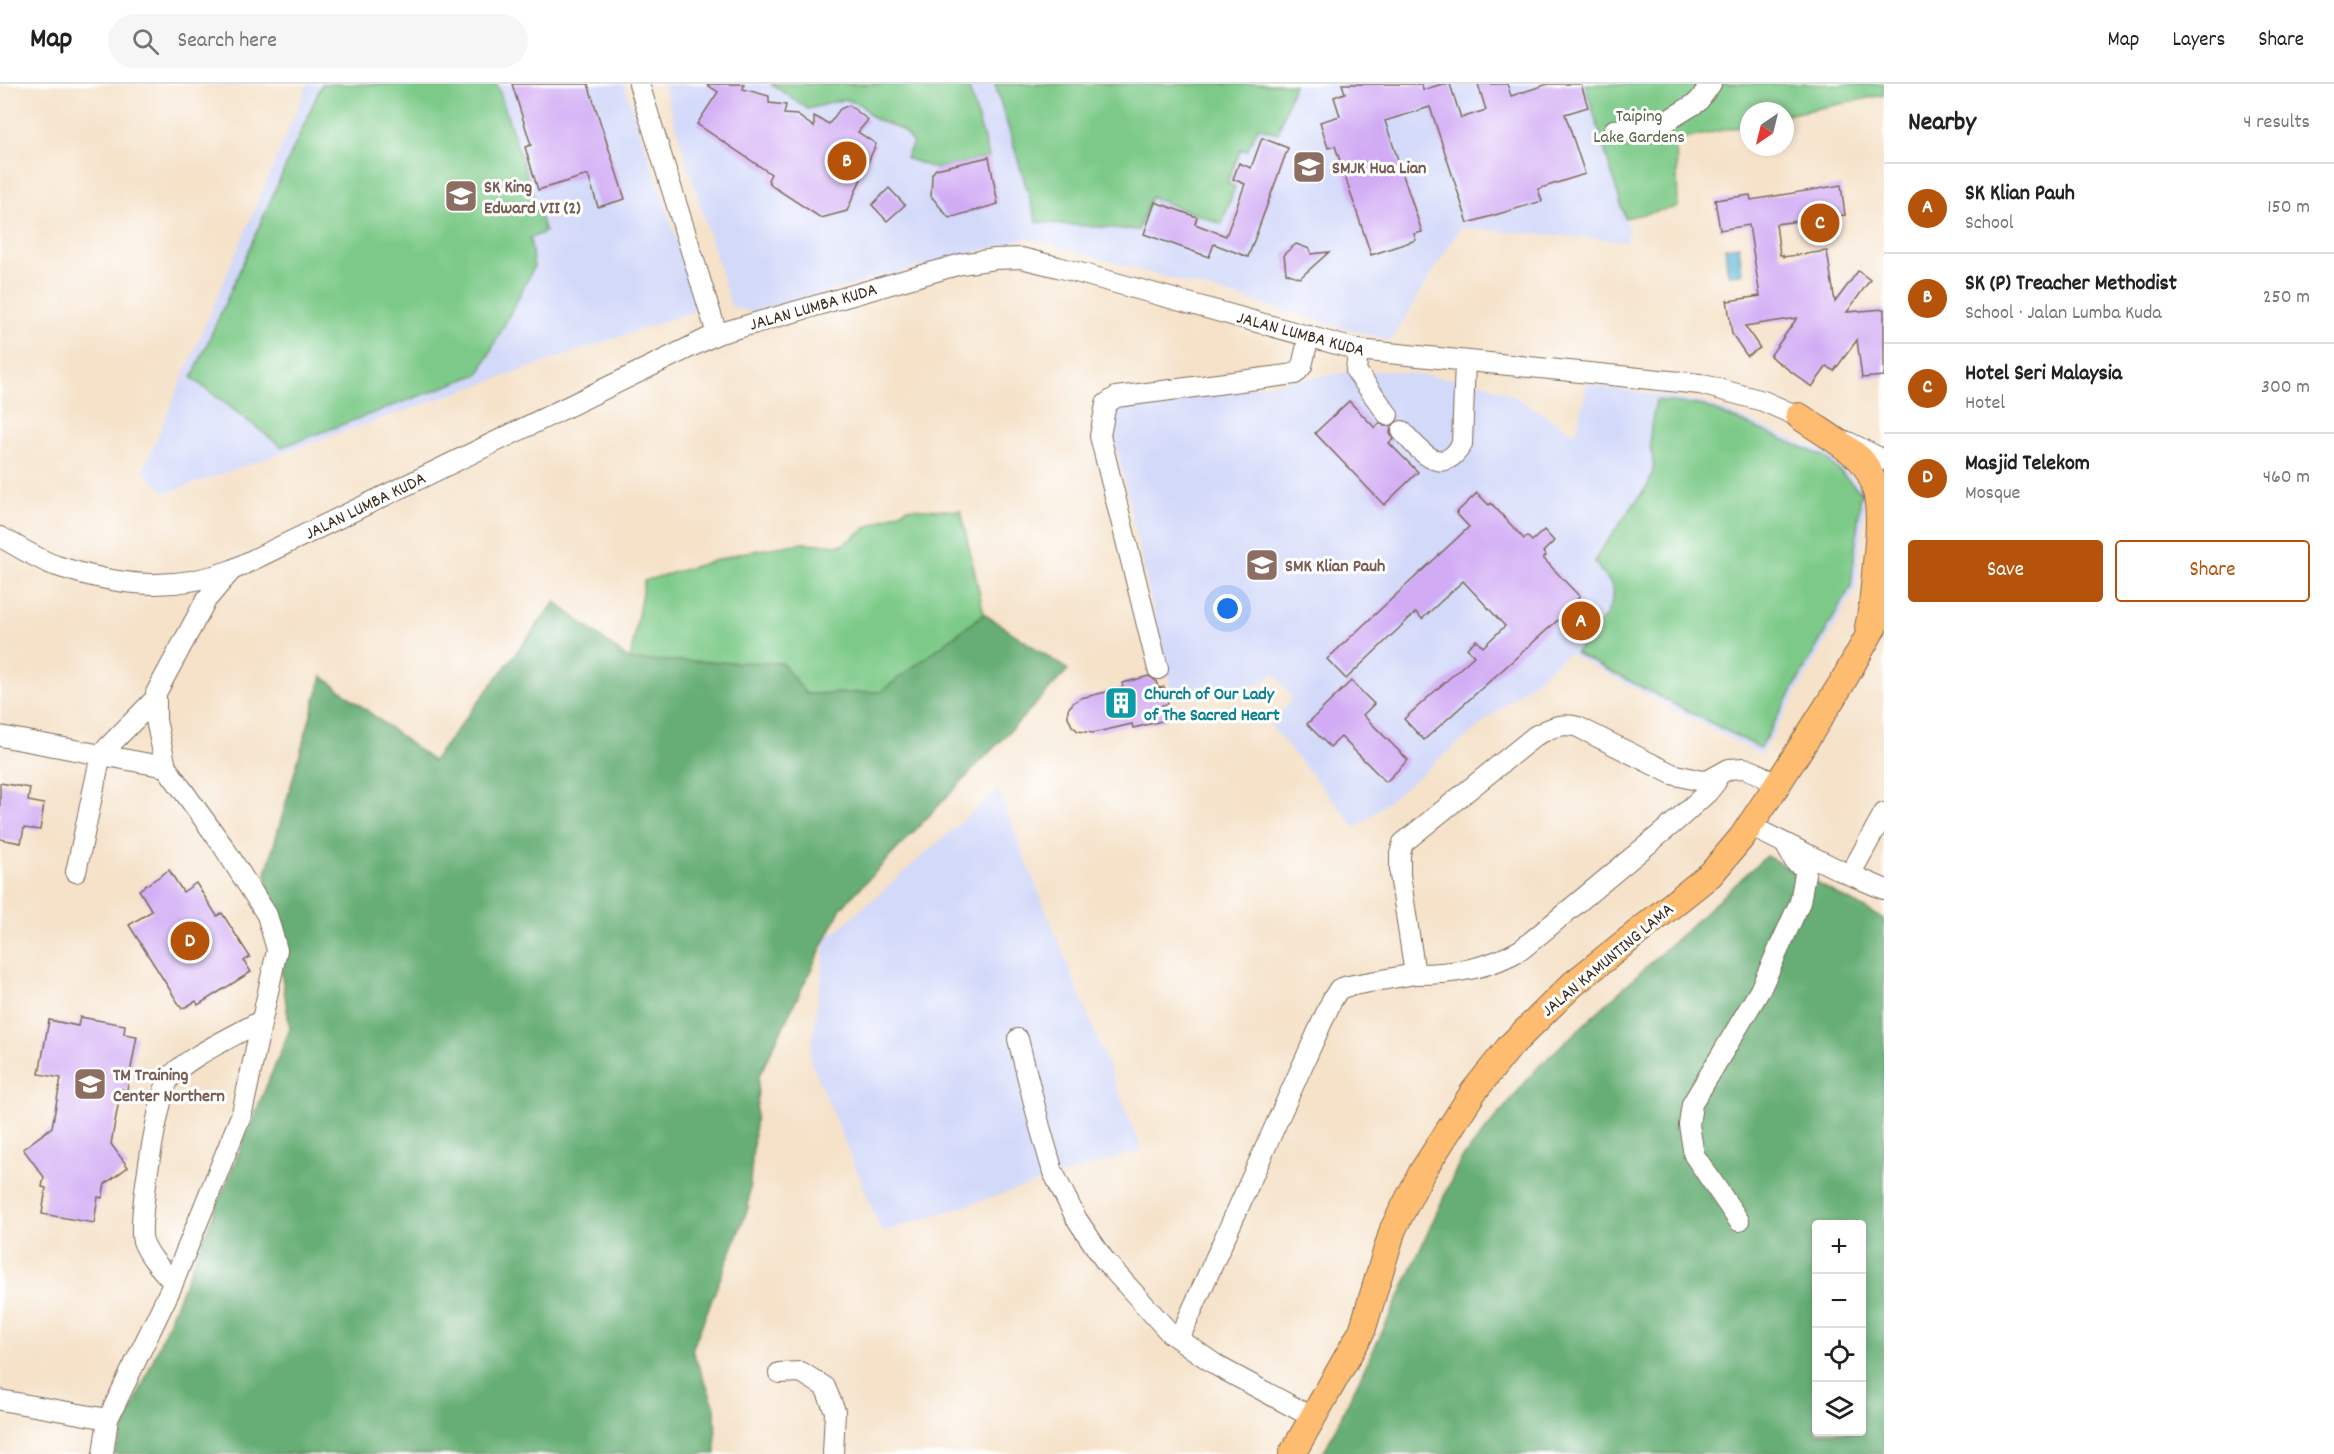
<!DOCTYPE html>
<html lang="en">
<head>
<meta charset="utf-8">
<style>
	body { margin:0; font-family:Dekko,sans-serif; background:#f6f6f6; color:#222 }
	.controls { position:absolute; right:18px; bottom:18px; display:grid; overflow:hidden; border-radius:6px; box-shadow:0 3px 9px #0003 }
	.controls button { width:54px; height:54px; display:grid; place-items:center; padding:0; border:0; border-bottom:2px solid #e0e0e0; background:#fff; color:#222; font:30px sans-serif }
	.compass { position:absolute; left:1740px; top:18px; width:54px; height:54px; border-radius:50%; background:#fff; box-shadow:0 3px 9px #0003; rotate:215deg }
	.you { position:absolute; left:1228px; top:525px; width:21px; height:21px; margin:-15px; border:4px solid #fff; border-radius:50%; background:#1a73e8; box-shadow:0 0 0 9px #1a73e833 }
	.badge { display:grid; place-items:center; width:39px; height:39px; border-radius:50%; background:#b45309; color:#fff; font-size:20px; font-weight:700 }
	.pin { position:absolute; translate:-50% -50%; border:3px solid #fff; box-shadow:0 2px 6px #0006 }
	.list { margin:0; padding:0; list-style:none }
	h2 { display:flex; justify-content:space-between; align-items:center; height:78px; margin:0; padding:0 24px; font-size:26px }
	h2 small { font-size:20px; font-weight:400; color:#767676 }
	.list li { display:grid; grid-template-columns:39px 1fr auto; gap:18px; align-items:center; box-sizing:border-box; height:90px; padding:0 24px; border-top:2px solid #e0e0e0 }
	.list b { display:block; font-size:22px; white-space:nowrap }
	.list p { margin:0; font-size:20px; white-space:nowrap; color:#767676 }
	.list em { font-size:20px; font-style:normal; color:#767676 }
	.actions { display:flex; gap:12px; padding:18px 24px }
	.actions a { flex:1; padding:14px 0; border:2px solid #b45309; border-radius:6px; text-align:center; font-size:21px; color:#b45309 }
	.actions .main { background:#b45309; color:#fff }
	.icon { flex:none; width:33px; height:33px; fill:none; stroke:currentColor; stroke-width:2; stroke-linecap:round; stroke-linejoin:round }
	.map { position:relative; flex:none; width:1884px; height:1370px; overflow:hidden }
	header { display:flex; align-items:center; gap:36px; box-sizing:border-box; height:84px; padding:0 30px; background:#fff; border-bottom:2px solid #e0e0e0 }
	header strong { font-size:28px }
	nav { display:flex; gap:33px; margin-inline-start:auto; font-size:21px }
	.search { width:420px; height:54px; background:#f6f6f6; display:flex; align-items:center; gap:15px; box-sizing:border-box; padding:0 21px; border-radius:33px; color:#767676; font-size:22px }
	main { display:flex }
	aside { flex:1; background:#fff }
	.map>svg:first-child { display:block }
</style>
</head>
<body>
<header>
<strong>Map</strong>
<div class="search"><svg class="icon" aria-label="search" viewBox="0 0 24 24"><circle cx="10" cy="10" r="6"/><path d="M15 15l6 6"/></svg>Search here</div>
<nav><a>Map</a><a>Layers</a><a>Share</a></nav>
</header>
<main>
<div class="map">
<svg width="1884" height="1370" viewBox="0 0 1884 1370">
	<rect width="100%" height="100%" fill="#fff"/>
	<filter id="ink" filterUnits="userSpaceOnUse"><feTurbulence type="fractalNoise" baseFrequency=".0167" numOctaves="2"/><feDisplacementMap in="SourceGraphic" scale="12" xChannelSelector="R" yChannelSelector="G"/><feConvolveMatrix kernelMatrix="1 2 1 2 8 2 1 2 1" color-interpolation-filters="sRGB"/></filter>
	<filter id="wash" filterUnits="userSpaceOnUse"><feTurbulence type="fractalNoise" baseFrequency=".008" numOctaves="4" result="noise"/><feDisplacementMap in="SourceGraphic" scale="24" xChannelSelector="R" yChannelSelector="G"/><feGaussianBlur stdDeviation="1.35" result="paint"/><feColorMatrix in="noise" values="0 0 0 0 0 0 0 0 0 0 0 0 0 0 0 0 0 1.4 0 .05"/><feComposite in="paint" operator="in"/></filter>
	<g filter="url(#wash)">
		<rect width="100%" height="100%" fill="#f5e2c9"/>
		<g fill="#d3d9f9">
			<path d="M308,0H624L700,225L166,409L143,387Z"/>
			<path d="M663,0H1585L1629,146L1626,157L1460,144L1391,257L1028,154L750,228L731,222Z"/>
			<path d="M1356,287H1391L1483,299L1512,311L1576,350L1587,300L1705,319L1829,370L1866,408L1856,505L1761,671L1568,569L1356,744L1270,641L1292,614L1274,589L1260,600L1172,610L1108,325Z"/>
			<path d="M998,706L1142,1066L882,1148L810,975L826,856Z"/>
		</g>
		<g fill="#7dca88" stroke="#5c7a53" stroke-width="1.5">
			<path d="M322,0H497L545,148L530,154L534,183L479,290L282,363L192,294Z"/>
			<path d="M771,0H968L989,73L936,85L906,74L913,59L902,46L873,34L861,21L845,15L808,25Z"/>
			<path d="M995,0H1294L1278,49L1258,43L1247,67L1241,65L1227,99L1235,103L1222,140L1151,113L1138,146L1037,138Z"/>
			<path d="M1585,0H1884V11L1785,31V27H1749V40L1676,57L1678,123L1625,134Z"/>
			<path d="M1656,316L1704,322L1825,373L1861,409L1851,502L1760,664L1575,569C1587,555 1617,526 1613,505C1611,496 1599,487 1595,478L1598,470L1648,401C1659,376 1650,377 1650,355C1650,342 1654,328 1656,316Z"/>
			<path d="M908,424L961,427L984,530L880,608L806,610L630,576L644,497L741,469L802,459L842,461L868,443Z"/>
		</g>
		<g fill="#66ae74" stroke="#506c49" stroke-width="1.5" fill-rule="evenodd">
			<path d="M555,518L630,576L782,579L806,610L880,608L984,530L1068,586L841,824L759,992L748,1124L692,1266L715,1323L716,1370H114L290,945L266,789L322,592L433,677Z"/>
			<path d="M1766,772L1884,835V1370H1323L1397,1217L1460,1077L1538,983ZM1816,1140H1862V1348H1816Z"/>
		</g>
		<path fill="#58b4d6" stroke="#4a6f7a" stroke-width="1.5" d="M1739,162L1742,190L1728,191L1725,164Z"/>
		<g id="blocks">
			<g fill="#d1acf4">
				<path d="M512,0H588L625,115L598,123L588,91L538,106L525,63L531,61Z"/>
				<path d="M706,0H744L743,5L769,12V19L786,21L784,30L797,31L814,43V32L829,40L840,25L849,21L868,36L858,48L876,60L847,127L821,134L772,102L768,96L771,90L697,40L718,8Z"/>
				<path d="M1342,0H1422L1423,6L1442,0H1450L1461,34L1486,26L1478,0H1507L1511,12L1548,0H1581L1588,23L1565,30L1585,90L1538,105L1542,117L1468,139L1430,23L1385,37L1422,148L1414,150L1416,156L1371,171L1335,62L1328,64L1320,38L1340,32L1334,13L1345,9Z"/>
				<path d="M1262,54L1288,64L1248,173L1214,160L1209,173L1144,150L1155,118L1197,133L1195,140L1226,152L1245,100L1233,95L1239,79L1251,84Z"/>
				<path d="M989,73L998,120L949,134L931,112L932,90L936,85Z"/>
				<path d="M1841,101L1845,131L1776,140L1780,171H1783V173L1827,167L1835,218L1858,187L1870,196L1847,228L1884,225V292L1862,294L1857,256L1834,287L1827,282L1812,303L1770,272L1797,234L1745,242L1760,264L1747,272L1732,250L1727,215L1728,217L1760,212L1749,141L1720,146L1715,116L1750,111L1751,116Z"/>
				<path d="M889,104L905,121L887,137L872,121Z"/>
				<path d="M1296,160L1310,165L1311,170L1329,168L1300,194L1286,189L1284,170Z"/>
				<path d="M1349,317L1375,344L1380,339L1384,342H1391L1390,349L1393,355L1389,359L1418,388L1384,421L1315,349Z"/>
				<path d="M1477,409L1489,421L1491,419L1524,455L1527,452L1532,457L1544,446L1554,457L1543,468L1546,472L1543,474L1580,513L1577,515L1585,524L1565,543L1558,536L1424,656L1404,635L1474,572L1467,564L1476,556L1483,563L1505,542L1463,497L1422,535L1416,528L1346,595L1327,575L1469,443L1456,429Z"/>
				<path d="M1149,592L1156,597L1158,604L1164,603L1168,620L1162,621L1166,636L1133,644L1132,640L1093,649L1078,647L1072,642L1068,633V625L1074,618L1081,614L1123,604L1122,599Z"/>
				<path d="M1351,597L1374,620L1363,631L1408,676L1386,698L1341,653L1330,663L1307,640Z"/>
				<path d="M0,699L30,704L28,717L44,720L40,746L24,744L21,759L0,755Z"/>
				<path d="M169,786L183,808L196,799L217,832L222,829L250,873L244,877L251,888L198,921L196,917L182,925L129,841L152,827L139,806Z"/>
				<path d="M80,933L125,941L124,950L137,952L127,1006L121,1005L111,1060L128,1083L105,1100L102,1114L98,1113L94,1139L42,1130L46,1104L42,1103L44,1093L23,1065L52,1043L61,994L39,990L49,936L78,942Z"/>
			</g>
		</g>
	</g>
	<g filter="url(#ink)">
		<use href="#blocks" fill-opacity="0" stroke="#7c6a5a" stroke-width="1.5"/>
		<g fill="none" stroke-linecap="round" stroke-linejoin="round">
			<g stroke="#7c6a5a" stroke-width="22">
				<g id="minor">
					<path d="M639,0L717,250"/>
					<path d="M1614,46L1657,43L1698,18L1711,0"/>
					<path d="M1358,266L1356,287L1388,331"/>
					<path d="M1402,347C1420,367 1442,395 1462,360L1465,277"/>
					<path d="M1848,358L1884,376"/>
					<path d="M0,453C18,462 38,476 57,482C118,502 172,508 232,486L717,250L961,180L995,175L1021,174L1058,183L1358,266L1700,300L1763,317L1811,338"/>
					<path d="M1158,585L1100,352L1106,320L1116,313L1295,290L1302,282L1309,252"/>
					<path d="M0,652L166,683L156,636V609L206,516L230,488"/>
					<path d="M1750,742L1839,786L1884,805"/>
					<path d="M76,788L101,670L156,614"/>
					<path d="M1850,791L1884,729"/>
					<path d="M1415,890C1454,890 1488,885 1522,865L1676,737L1708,708L1716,698V693"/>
					<path d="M1018,955L1040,1043L1053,1088L1076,1134L1105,1177L1170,1249L1219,1283L1312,1333"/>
					<path d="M1739,1137L1694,1071L1689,1041L1692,1020L1760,906L1800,818L1806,784L1795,778L1785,760"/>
					<path d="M173,1198C162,1186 149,1173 143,1157C137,1139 158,1012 169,995C184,974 239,950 262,936"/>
					<path d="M1179,1255L1332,916L1339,905L1348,902L1415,890L1400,791V770L1403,759L1535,652C1550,644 1561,638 1578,643L1672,690L1701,697L1709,696L1729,685L1744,684L1755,688L1777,701"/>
					<path d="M779,1289L801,1288L825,1303L835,1327L833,1370"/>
					<path d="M0,1316L108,1335L171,1204L242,1029L277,866L267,831L223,762L166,683"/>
					<path d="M103,1370L108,1335"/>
				</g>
			</g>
			<g stroke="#7c6a5a" stroke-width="28">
				<g id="major">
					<path d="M1799,332C1819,346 1842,359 1860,375C1884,402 1880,444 1876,479C1874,501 1873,522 1868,543"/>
					<path d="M1292,1370L1362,1247L1393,1145L1422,1088L1474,1007L1511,961L1573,900L1711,790L1742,753L1777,701L1842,599L1884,524"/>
				</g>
			</g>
			<use href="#minor" stroke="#fff" stroke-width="20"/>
			<use href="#major" stroke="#fdbc6f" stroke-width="26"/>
		</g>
	</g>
	<defs>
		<g id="school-square" transform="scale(1.725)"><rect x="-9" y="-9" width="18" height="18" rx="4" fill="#8d6e63" stroke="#fff"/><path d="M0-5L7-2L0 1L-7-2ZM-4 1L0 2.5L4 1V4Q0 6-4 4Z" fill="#fff"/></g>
		<g id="building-square" transform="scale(1.725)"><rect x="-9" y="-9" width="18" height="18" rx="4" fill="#0f9aa8" stroke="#fff"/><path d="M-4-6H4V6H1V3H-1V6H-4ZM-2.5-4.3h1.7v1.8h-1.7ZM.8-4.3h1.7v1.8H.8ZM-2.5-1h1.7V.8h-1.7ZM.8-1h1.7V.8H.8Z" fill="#fff"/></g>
		<g id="university-square" transform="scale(1.725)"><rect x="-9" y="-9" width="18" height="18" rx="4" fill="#8d6e63" stroke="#fff"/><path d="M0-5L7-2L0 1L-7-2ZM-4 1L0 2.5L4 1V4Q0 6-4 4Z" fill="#fff"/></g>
	</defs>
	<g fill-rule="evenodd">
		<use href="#school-square" x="1309" y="83"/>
		<use href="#school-square" x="461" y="112"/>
		<use href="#school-square" x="1262" y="481"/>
		<use href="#building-square" x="1121" y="619"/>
		<use href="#university-square" x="90" y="1000"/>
	</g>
	<g text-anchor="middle" stroke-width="6" stroke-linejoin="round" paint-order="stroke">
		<g font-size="18" fill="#526243" stroke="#fff">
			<text x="1639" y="37">Taiping<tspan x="1639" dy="21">Lake Gardens</tspan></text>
		</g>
		<g font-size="18" font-weight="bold" fill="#785e54" stroke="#fff" text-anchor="start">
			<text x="1332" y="89">SMJK Hua Lian</text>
			<text x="484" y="108">SK King<tspan x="484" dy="21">Edward VII (2)</tspan></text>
			<text x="1285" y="487">SMK Klian Pauh</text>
			<text x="113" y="996">TM Training<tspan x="113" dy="21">Center Northern</tspan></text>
		</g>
		<g font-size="18" fill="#3b2a1e" stroke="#fff">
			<text transform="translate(813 222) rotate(-16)" y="6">JALAN LUMBA KUDA</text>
			<text transform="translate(1301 249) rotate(15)" y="6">JALAN LUMBA KUDA</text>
			<text transform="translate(365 421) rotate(-26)" y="6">JALAN LUMBA KUDA</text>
			<text transform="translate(1607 875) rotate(-40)" y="6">JALAN KAMUNTING LAMA</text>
		</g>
		<g font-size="18" font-weight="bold" fill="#0d838f" stroke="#fff" text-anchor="start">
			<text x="1144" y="615">Church of Our Lady<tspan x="1144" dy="21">of The Sacred Heart</tspan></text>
		</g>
	</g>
</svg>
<div class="controls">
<button>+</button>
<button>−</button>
<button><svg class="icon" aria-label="locate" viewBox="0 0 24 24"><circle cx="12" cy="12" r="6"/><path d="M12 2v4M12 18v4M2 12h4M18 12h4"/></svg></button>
<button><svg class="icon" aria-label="layers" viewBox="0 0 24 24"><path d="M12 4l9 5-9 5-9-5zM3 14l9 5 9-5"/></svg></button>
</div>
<svg class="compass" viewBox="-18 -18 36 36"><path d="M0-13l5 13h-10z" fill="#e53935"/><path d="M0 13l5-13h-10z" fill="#767676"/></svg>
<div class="you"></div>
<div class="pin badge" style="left:1581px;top:537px">A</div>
<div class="pin badge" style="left:847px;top:77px">B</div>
<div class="pin badge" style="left:1820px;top:139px">C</div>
<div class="pin badge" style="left:190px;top:857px">D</div>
</div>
<aside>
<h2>Nearby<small>4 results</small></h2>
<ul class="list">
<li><span class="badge">A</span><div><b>SK Klian Pauh</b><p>School</p></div><em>150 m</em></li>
<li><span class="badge">B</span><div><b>SK (P) Treacher Methodist</b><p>School · Jalan Lumba Kuda</p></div><em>250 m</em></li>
<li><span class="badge">C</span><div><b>Hotel Seri Malaysia</b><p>Hotel</p></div><em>300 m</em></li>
<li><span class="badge">D</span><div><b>Masjid Telekom</b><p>Mosque</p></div><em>460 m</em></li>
</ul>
<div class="actions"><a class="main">Save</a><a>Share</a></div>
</aside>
</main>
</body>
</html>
